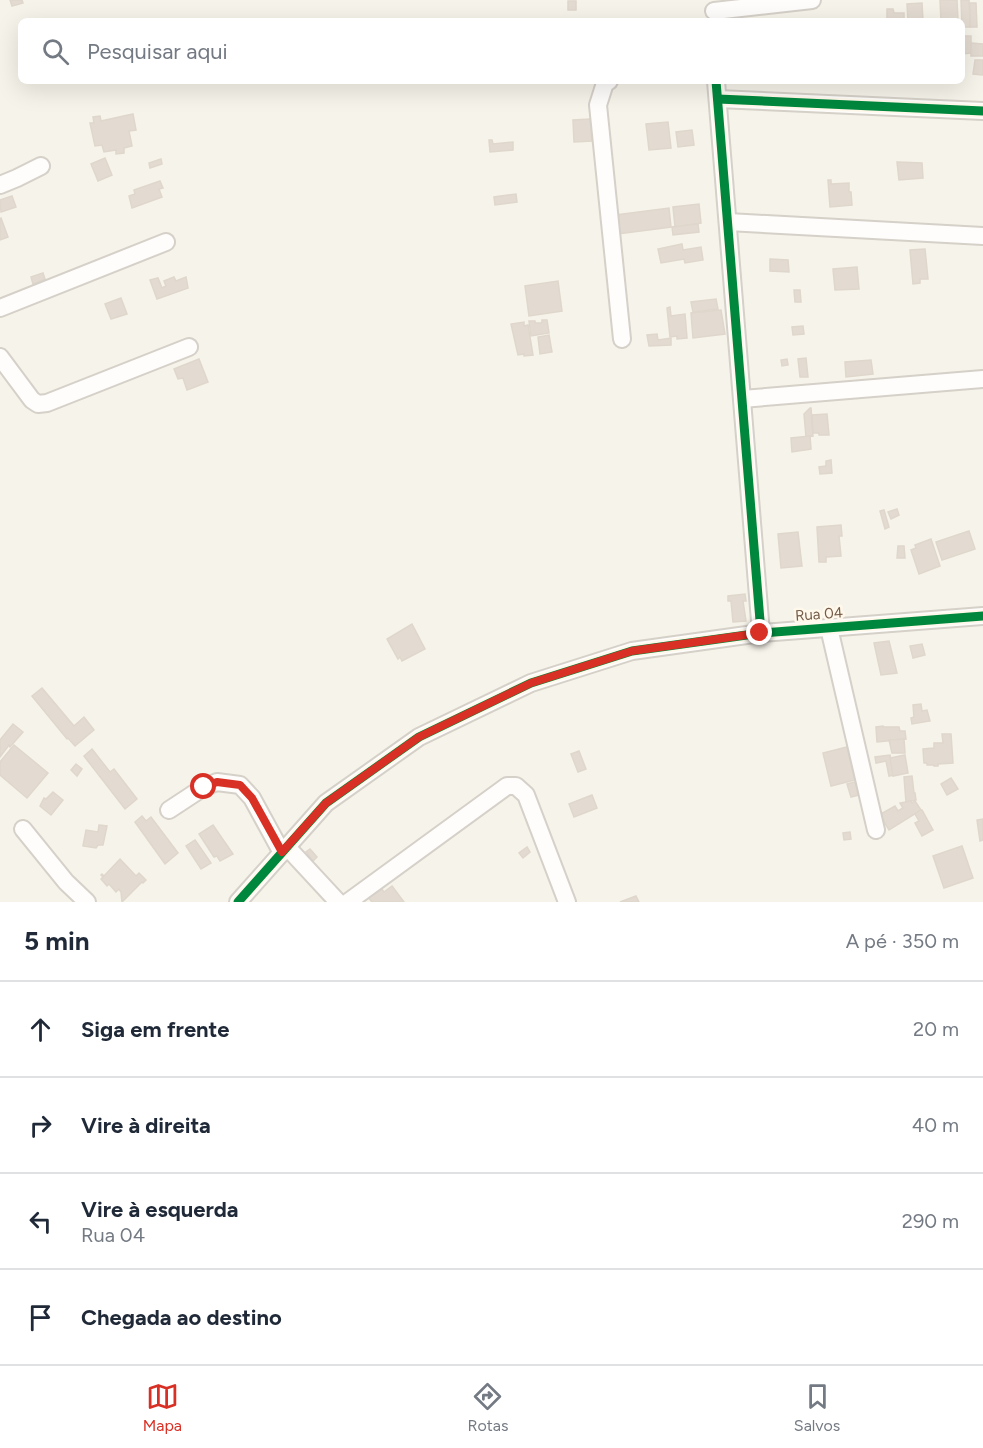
<!DOCTYPE html>
<html lang="pt">
<head>
<meta charset="utf-8">
<style>
	body { margin:0; font-family:Figtree,sans-serif; background:#f6f6f7; color:#1f2937 }
	.stop { position:absolute; width:18px; height:18px; margin:-14px; border:4px solid #d93025; border-radius:50%; background:#fff }
	.stop.end { background:#d93025; border-color:#fff; box-shadow:0 2px 6px #0008 }
	.list { margin:0; padding:0; list-style:none }
	h2 { display:flex; justify-content:space-between; align-items:center; height:78px; margin:0; padding:0 24px; font-size:26px }
	h2 small { font-size:20px; font-weight:400; color:#747a83 }
	.list li { display:grid; grid-template-columns:39px 1fr auto; gap:18px; align-items:center; box-sizing:border-box; height:96px; padding:0 24px; border-top:2px solid #e0e1e3 }
	.list b { display:block; font-size:22px; white-space:nowrap }
	.list p { margin:0; font-size:20px; white-space:nowrap; color:#747a83 }
	.list em { font-size:20px; font-style:normal; color:#747a83 }
	.icon { flex:none; width:33px; height:33px; fill:none; stroke:currentColor; stroke-width:2; stroke-linecap:round; stroke-linejoin:round }
	.map { position:relative; flex:none; width:983px; height:902px; overflow:hidden }
	.search { position:absolute; background:#fff; box-shadow:0 6px 24px #0002; left:18px; right:18px; top:18px; height:66px; display:flex; align-items:center; gap:15px; box-sizing:border-box; padding:0 21px; border-radius:9px; color:#747a83; font-size:22px }
	.sheet { height:462px; background:#fff }
	nav { display:flex; justify-content:space-around; align-items:center; box-sizing:border-box; height:84px; border-top:2px solid #e0e1e3; background:#fff; font-size:16px; color:#747a83 }
	nav a { display:grid; justify-items:center; gap:3px }
	nav .on { color:#d93025 }
	.map>svg:first-child { display:block }
</style>
</head>
<body>
<div class="map">
<svg width="983" height="902" viewBox="0 0 983 902">
	<rect width="100%" height="100%" fill="#f6f3ea"/>
	<g fill="#e3dbd1" stroke="#dfd6cc" stroke-width="1.5">
		<path d="M10,0H22L23,3L12,6Z"/>
		<path d="M940,0H957L958,21H941Z"/>
		<path d="M961,0H969L970,27H962Z"/>
		<rect x="568" y="1" width="8" height="9"/>
		<path d="M922,3L923,21H908L907,4Z"/>
		<path d="M970,3H976L977,27H970Z"/>
		<path d="M887,9H893L894,13H904V21H887Z"/>
		<path d="M962,36H971V53L962,54Z"/>
		<path d="M971,43L983,44V56H971Z"/>
		<path d="M975,60H983V75L973,74Z"/>
		<path d="M133,114L136,130L129,131L132,146L124,148V153L116,154V150L104,152L102,145L95,146L90,123H94L93,117L100,116L101,121Z"/>
		<path d="M590,119L592,141L574,142L573,120Z"/>
		<path d="M668,122L671,148L649,150L646,124Z"/>
		<path d="M692,130L694,145L678,147L676,132Z"/>
		<path d="M489,140H492L493,144L513,142V150L490,152Z"/>
		<path d="M105,158L112,175L98,181L91,164Z"/>
		<path d="M161,159L162,164L150,168L149,163Z"/>
		<path d="M897,162L922,163L923,178L899,180Z"/>
		<path d="M828,180H831V184L849,183V192H851L852,205L830,207Z"/>
		<path d="M160,181L163,188L159,189L162,197L132,208L129,196L135,194L134,190Z"/>
		<path d="M516,194L517,202L495,205L494,197Z"/>
		<path d="M12,196L16,207L1,212L0,200Z"/>
		<path d="M699,204L701,223L675,227L673,207Z"/>
		<path d="M669,208L671,227L618,234L616,215Z"/>
		<path d="M1,218L8,237L0,240V219Z"/>
		<path d="M698,224L699,232L673,235L672,227Z"/>
		<path d="M682,244L683,250L701,247L703,260L685,263L684,259L661,263L658,249Z"/>
		<path d="M925,249L928,279H920V283L913,284L910,250Z"/>
		<path d="M770,259L788,260L789,272L770,271Z"/>
		<path d="M857,267L859,289L835,290L833,269Z"/>
		<path d="M43,273L45,279L33,284L31,277Z"/>
		<path d="M174,277L176,281L186,277L188,288L157,299L150,280L158,278L162,288L166,286L164,281Z"/>
		<path d="M558,281L562,311L529,316L525,286Z"/>
		<path d="M794,290H800L801,302H795Z"/>
		<path d="M121,298L127,314L111,319L105,304Z"/>
		<path d="M716,299L718,309L693,312L691,302Z"/>
		<path d="M667,308L670,307L671,316L685,314L687,338L677,339V336L670,337Z"/>
		<path d="M721,310L725,334L693,338L691,313Z"/>
		<path d="M542,320H547L549,333L531,336L529,321H535V323H541L542,322Z"/>
		<path d="M524,322V326L528,325L533,355L524,356V354L518,355L511,324Z"/>
		<path d="M803,326L804,334L793,335L792,327Z"/>
		<path d="M657,334L658,340L671,338V345L649,346L647,335Z"/>
		<path d="M549,335L552,352L540,354L538,337Z"/>
		<path d="M806,358L808,377H800L798,359Z"/>
		<path d="M199,359L208,382L187,390L183,378L178,379L174,369Z"/>
		<path d="M787,359L788,365L782,366L781,360Z"/>
		<path d="M871,360L873,374L846,377L845,362Z"/>
		<path d="M810,408H811L813,436L806,437L804,414Z"/>
		<path d="M827,414L829,435H819V433H813L812,415Z"/>
		<path d="M810,436L811,449L792,452L791,438Z"/>
		<path d="M831,460L832,473L820,474L819,467L826,466V461Z"/>
		<path d="M897,509L899,515L891,519L888,512Z"/>
		<path d="M884,510L889,527L885,529L880,511Z"/>
		<path d="M841,525L842,536H839L841,556L826,557V562H819L817,527Z"/>
		<path d="M969,531L975,549L942,560L936,542Z"/>
		<path d="M798,532L802,566L781,568L778,534Z"/>
		<path d="M931,539L940,566L919,574L911,550L916,548L915,545Z"/>
		<path d="M898,546H904L905,558H897Z"/>
		<path d="M745,594L746,601H743L746,621L733,622L731,601H728V596Z"/>
		<path d="M412,624L425,649L402,661L400,657L398,659L387,639Z"/>
		<path d="M889,641L897,673L881,675L874,643Z"/>
		<path d="M922,644L925,655L913,658L910,646Z"/>
		<path d="M42,688L74,726L84,717L94,730L75,746L68,738L67,739L32,696Z"/>
		<path d="M921,704L922,711L927,710L930,721L912,724L911,718L914,717L913,705Z"/>
		<path d="M13,724L23,732L10,747L9,745L0,757V740Z"/>
		<path d="M883,726V727H899L900,731H905L906,739L877,742L876,727Z"/>
		<path d="M942,734H951L953,763L938,764V766H934V765H927V763H924L923,749L934,748V743H943Z"/>
		<path d="M904,739L905,753H892L889,740Z"/>
		<path d="M14,745L48,773L27,798L0,775V762Z"/>
		<path d="M847,747L855,780L831,786L823,753Z"/>
		<path d="M92,749L110,772L114,769L137,799L125,809L84,756Z"/>
		<path d="M579,751L586,769L578,772L571,754Z"/>
		<path d="M890,755L894,775L889,776L886,761L876,763L875,757Z"/>
		<path d="M905,755L908,773L893,776L890,758Z"/>
		<path d="M76,764L82,769L77,776L71,770Z"/>
		<path d="M912,776L914,793H915L916,800L906,802L904,777Z"/>
		<path d="M951,778L958,789L947,795L941,784Z"/>
		<path d="M855,782L859,795L851,797L847,784Z"/>
		<path d="M53,792L63,800L51,815L40,806L44,798L46,799Z"/>
		<path d="M592,795L597,808L574,817L569,804Z"/>
		<path d="M911,801L912,803L915,801L921,810L889,830L883,820L882,821L881,814L895,806L898,811L903,808L900,803Z"/>
		<path d="M921,810H922L933,830L922,836L915,823L919,821L915,814Z"/>
		<path d="M142,816L146,821L151,817L178,853L165,864L135,822Z"/>
		<path d="M983,819V840L980,841L977,820Z"/>
		<path d="M99,825L107,826L103,845H98L96,848L83,846L86,830L98,832Z"/>
		<path d="M213,825L233,854L220,861L217,856L214,857L199,834Z"/>
		<path d="M850,832L851,839L844,840L843,833Z"/>
		<path d="M195,840L211,863L201,869L186,846Z"/>
		<path d="M962,846L973,878L944,888L933,856Z"/>
		<path d="M527,847L530,852L523,858L519,853Z"/>
		<path d="M310,849L317,857L313,861L306,852Z"/>
		<path d="M120,859L136,876L139,873L146,880L143,883L142,882L122,902L121,892L119,889L116,892L109,884L107,886L101,879L103,877L101,875L102,874L104,876Z"/>
		<path d="M392,886L404,902H372L368,897L381,888L384,892Z"/>
		<path d="M636,896L639,902H620Z"/>
	</g>
	<g fill="none" stroke-linecap="round" stroke-linejoin="round">
		<g stroke="#d5d0c8" stroke-width="20">
			<g id="minor">
				<path d="M714,11L812,0"/>
				<path d="M609,81L605,83L598,105L622,339"/>
				<path d="M716,81L761,633"/>
				<path d="M718,99L983,111"/>
				<path d="M0,185L17,178L41,166"/>
				<path d="M728,222L983,236"/>
				<path d="M0,308L166,242"/>
				<path d="M0,357L32,400L38,404L47,403L189,347"/>
				<path d="M742,399L983,379"/>
				<path d="M829,628L876,830"/>
				<path d="M169,810L204,787L217,782L240,785L252,798L282,853"/>
				<path d="M23,829L66,882L87,902"/>
				<path d="M287,847L338,902"/>
				<path d="M238,902L326,803L419,737L531,683L632,651L761,633L983,616"/>
				<path d="M348,902L507,786H516L526,795L567,902"/>
			</g>
		</g>
		<use href="#minor" stroke="#fefdfc" stroke-width="16"/>
		<g stroke="#fff8eb" stroke-width="13">
			<g id="cycleway">
				<path d="M716,81L761,633"/>
				<path d="M718,99L983,111"/>
				<path d="M238,902L326,803L419,737L531,683L632,651L761,633L983,616"/>
			</g>
		</g>
		<use href="#cycleway" stroke="#00873e" stroke-width="9"/>
	</g>
	<g fill="none" stroke-linecap="round" stroke-linejoin="round">
		<path stroke="#d93025" stroke-width="8" d="M204,787L217,782L240,785L252,798L282,852L326,803L419,737L531,683L632,651L760,633"/>
	</g>
	<g text-anchor="middle" stroke-width="5" stroke-linejoin="round" paint-order="stroke">
		<g font-size="15" fill="#755c49" stroke="#fff8eb">
			<text transform="translate(819 614) rotate(-4)" y="5">Rua 04</text>
		</g>
	</g>
</svg>
<div class="stop" style="left:204px;top:787px"></div>
<div class="stop end" style="left:760px;top:633px"></div>
<div class="search"><svg class="icon" aria-label="search" viewBox="0 0 24 24"><circle cx="10" cy="10" r="6"/><path d="M15 15l6 6"/></svg>Pesquisar aqui</div>
</div>
<section class="sheet">
<h2>5 min<small>A pé · 350 m</small></h2>
<ul class="list">
<li><svg class="icon" aria-label="ahead" viewBox="0 0 24 24"><path d="M12 20V5M6 11l6-6 6 6"/></svg><div><b>Siga em frente</b></div><em>20 m</em></li>
<li><svg class="icon" aria-label="right" viewBox="0 0 24 24"><path d="M7 20v-9h11M14 6l5 5-5 5"/></svg><div><b>Vire à direita</b></div><em>40 m</em></li>
<li><svg class="icon" aria-label="left" viewBox="0 0 24 24"><path d="M17 20v-9H6M10 6l-5 5 5 5"/></svg><div><b>Vire à esquerda</b><p>Rua 04</p></div><em>290 m</em></li>
<li><svg class="icon" aria-label="arrive" viewBox="0 0 24 24"><path d="M6 21V4h12l-3 4 3 4H6"/></svg><div><b>Chegada ao destino</b></div></li>
</ul>
</section>
<nav>
<a class="on"><svg class="icon" aria-label="map" viewBox="0 0 24 24"><path d="M3 6l6-2 6 2 6-2v14l-6 2-6-2-6 2zM9 4v14M15 6v14"/></svg>Mapa</a>
<a><svg class="icon" aria-label="directions" viewBox="0 0 24 24"><path d="M12 3l9 9-9 9-9-9zM9 14v-3h6M13 9l2 2-2 2"/></svg>Rotas</a>
<a><svg class="icon" aria-label="saved" viewBox="0 0 24 24"><path d="M7 4h10v16l-5-4-5 4z"/></svg>Salvos</a>
</nav>
</body>
</html>
